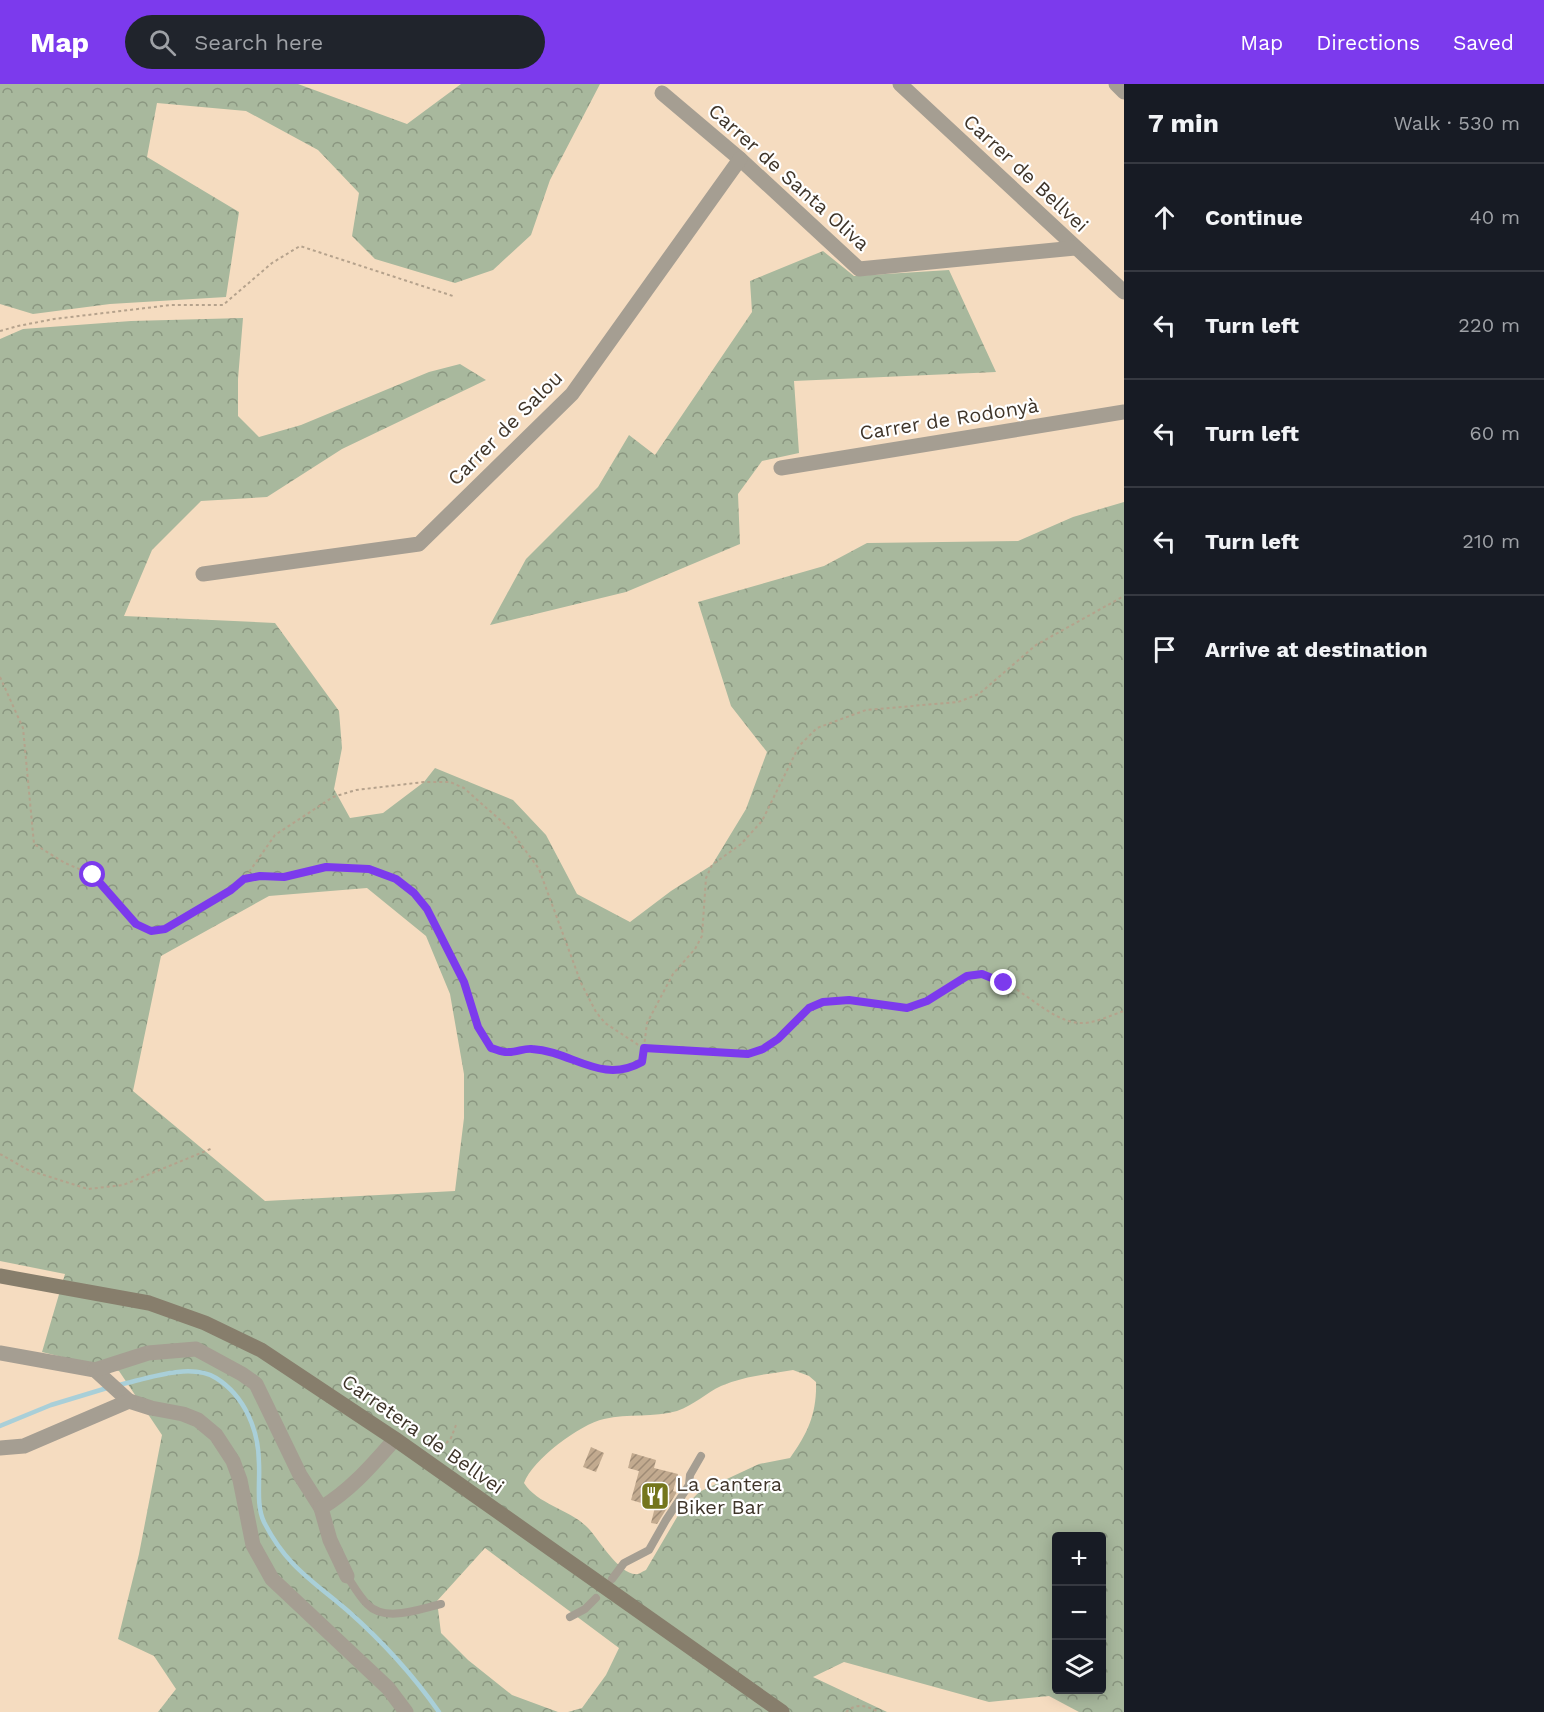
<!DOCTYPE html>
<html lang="en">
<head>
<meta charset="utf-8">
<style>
	body { margin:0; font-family:"Work Sans",sans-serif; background:#20242c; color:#f1f3f6 }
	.controls { position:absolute; right:18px; bottom:18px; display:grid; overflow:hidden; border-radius:6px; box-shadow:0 3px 15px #0003 }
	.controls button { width:54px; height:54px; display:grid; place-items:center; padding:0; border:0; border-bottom:2px solid #363941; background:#171b24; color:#f1f3f6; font:30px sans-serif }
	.stop { position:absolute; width:18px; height:18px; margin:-14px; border:4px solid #7c3aed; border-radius:50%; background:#fff }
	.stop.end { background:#7c3aed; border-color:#fff; box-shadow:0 2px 6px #0008 }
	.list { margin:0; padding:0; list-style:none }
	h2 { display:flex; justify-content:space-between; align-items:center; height:78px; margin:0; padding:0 24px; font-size:26px }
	h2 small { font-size:20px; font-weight:400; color:#9ea1a6 }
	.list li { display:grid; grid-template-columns:39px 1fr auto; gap:18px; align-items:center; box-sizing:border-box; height:108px; padding:0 24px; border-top:2px solid #363941 }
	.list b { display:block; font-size:22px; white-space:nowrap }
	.list em { font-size:20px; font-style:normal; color:#9ea1a6 }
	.icon { flex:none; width:33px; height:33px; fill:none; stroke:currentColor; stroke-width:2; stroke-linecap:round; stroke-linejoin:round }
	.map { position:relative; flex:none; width:1124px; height:1628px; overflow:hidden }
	header { display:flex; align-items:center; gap:36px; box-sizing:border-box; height:84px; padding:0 30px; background:#7c3aed; color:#fff }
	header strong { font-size:28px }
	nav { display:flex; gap:33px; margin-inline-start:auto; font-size:21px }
	.search { width:420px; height:54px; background:#20242c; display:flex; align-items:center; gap:15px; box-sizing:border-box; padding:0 21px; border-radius:33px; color:#9ea1a6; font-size:22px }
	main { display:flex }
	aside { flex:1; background:#171b24 }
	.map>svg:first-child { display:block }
</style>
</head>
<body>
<header>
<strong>Map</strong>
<div class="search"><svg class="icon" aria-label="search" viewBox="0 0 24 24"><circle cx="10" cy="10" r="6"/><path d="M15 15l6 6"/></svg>Search here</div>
<nav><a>Map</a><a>Directions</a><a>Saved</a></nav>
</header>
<main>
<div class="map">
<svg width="1124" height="1628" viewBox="0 0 1124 1628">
	<defs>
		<pattern id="forest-crowns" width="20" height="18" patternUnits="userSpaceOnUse" patternTransform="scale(1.5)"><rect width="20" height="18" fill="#a8b89d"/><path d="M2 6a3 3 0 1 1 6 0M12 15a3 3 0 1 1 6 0" fill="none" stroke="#8a9680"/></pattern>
		<pattern id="building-hatch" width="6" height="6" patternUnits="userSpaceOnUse" patternTransform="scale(1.5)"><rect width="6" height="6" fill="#c2aa8f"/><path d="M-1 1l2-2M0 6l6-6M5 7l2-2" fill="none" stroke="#9f8b75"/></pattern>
	</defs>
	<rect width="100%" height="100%" fill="#f5dcc0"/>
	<g fill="url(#forest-crowns)" fill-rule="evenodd">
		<path d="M0,0H298L407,40L461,0H600L550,96L531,151L493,186L455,199L375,175L352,152L359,109L318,66L246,27L157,19L147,73L239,128L226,213L110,220L33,230L0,220Z"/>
		<path d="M823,167L854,192L949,186L996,288L794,297L799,369L762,377L738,410L740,460L626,508L490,541L526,475L598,403L629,351L655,371L752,228L750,197Z"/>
		<path d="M243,234L238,295V332L259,353L301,341L429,288L460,280L486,296L342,365L267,413L201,417L152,466L124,532L275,539L339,627L342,664L334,705L350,734L383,729L424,698L435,684L513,716L546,751L577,810L630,838L671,807L712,781L746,725L767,668L731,622L698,518L824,482L867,459L1018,457L1073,433L1124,418V1628H1079L1049,1612L989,1618L844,1578L813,1593L887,1628H568L582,1624L606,1591L619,1564L485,1464L437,1517L441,1549L468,1576L512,1611L558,1628H158L176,1605L154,1572L118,1555L139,1470L162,1351L119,1287L42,1268L65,1190L0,1177V255L23,245L131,237ZM367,804L426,852L450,910L464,990V1034L455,1107L265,1117L133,1007L161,872L269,812ZM793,1286L809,1292L816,1298C817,1329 808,1349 790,1374L759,1380L699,1408L680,1428L646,1486C645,1486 639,1490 638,1490C620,1493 599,1455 588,1444C570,1425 538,1421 524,1399C532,1376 580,1340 604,1335C628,1329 654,1334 677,1327C694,1321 706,1309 721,1302C744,1292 769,1290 793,1286ZM1056,1452H1102V1606H1056Z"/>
	</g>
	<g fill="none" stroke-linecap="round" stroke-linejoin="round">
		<g stroke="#a9cfd8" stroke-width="4.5">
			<path d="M119,1301C146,1295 190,1278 216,1294C245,1312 259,1347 259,1380C260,1399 256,1421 264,1438C286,1482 313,1497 348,1527C382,1557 413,1591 439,1628"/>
			<path d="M0,1342L51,1321L107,1304"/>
		</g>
	</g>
	<g fill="url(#building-hatch)">
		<path d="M591,1363L604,1369L596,1388L583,1383Z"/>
		<path d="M632,1369L656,1376L654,1384L678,1390L673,1407L677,1408L657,1440L651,1439L655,1423L631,1416L639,1387L628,1384Z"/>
	</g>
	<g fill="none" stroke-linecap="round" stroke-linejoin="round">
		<g stroke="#b5a28c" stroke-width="2" stroke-dasharray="3 3" stroke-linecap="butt">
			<path d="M0,247L18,242L54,235L171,221H223L272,179L300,162L453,212"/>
			<path d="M0,593L23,644L34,760L65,779L93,791L136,841L151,847L165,845L231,806L249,788L275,751L333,713L356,706L424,698H450L464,704L509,744L539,785L581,899L596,928L605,939L643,964L748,970C759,967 767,963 776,956C792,944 802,924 822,918C843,911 869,919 890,922C896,923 903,925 908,924C933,920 958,887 982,890C1016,895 1048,938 1080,939C1094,940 1111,931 1124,927"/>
			<path d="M240,799L244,796L260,792L284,793L326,783L369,785L396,795L414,809L427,825L464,898L478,943L491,964C496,965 503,968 509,968C517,968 525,964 532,965C572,967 601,1001 642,978L647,939L673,890L695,865L702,852L706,794L712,781L741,760L762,737L799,662L817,644L866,626L958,618L979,610L1036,561L1124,512"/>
			<path d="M0,1070L28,1086L88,1105L123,1101L213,1064"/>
			<path d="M438,1368L451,1354L456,1341"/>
			<path d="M846,1628C858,1618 866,1622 879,1628"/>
		</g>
		<g stroke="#a59e92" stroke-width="8">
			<path d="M347,1492C353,1501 359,1512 367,1520C385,1539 419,1525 441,1520"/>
			<path d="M612,1495L624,1479L649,1466L666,1436L689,1401L690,1391L701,1372"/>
			<path d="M570,1533L585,1525L596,1514"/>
		</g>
		<g stroke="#a59e92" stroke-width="15">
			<path d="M900,0L1124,208"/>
			<path d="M1116,0L1124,8"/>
			<path d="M662,9L740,75L859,185L1075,164"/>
			<path d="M781,384L1124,328"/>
			<path d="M203,490L419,460L572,310L740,75"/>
			<path d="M0,1269L95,1286L129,1317L151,1324L183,1330L198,1336L216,1351L233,1377L240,1396L253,1461L272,1495L388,1604L406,1628"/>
			<path d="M95,1286L148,1269L196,1265L242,1290L256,1300L300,1391L321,1424"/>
			<path d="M0,1364L24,1362L129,1317"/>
			<path d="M347,1492L330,1456L321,1424C351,1406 372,1381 395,1355"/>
		</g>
		<path stroke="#877e6c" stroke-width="15" d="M0,1192L149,1219L205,1239L261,1266L395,1355L782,1628"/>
	</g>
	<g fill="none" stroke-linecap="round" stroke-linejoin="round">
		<path stroke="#7c3aed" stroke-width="8" d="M93,791L136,840L151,847L165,845L231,806L244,795L260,792L284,793L326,783L369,785L396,795L414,809L427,825L464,898L478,943L491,964C496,965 503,969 509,968C517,968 525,964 532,965C572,967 601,1001 642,978L644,964L748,970L763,965L778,955L809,924L823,918L849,916L907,924L927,917L967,892L982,890L1004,899"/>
	</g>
	<defs>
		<g id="restaurant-square" transform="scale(1.5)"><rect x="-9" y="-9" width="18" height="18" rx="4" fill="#74761d" stroke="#fff"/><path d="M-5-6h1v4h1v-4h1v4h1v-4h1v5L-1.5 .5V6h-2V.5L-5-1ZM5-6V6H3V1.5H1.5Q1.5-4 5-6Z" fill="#fff"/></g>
	</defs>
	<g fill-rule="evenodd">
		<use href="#restaurant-square" x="655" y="1412"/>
	</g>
	<g text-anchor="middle" stroke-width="4.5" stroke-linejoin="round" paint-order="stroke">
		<g font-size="20" fill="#3f352a" stroke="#fff">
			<text transform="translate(1026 89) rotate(43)" y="7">Carrer de Bellvei</text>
			<text transform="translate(789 93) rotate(42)" y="7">Carrer de Santa Oliva</text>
			<text transform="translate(949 335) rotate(-9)" y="7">Carrer de Rodonyà</text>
			<text transform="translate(505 344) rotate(-45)" y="7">Carrer de Salou</text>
			<text transform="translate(423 1350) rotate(35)" y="7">Carretera de Bellvei</text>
		</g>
		<g font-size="20" fill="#3f352a" stroke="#fff" text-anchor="start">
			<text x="676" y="1407">La Cantera<tspan x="676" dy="23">Biker Bar</tspan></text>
		</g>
	</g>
</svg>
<div class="controls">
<button>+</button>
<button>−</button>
<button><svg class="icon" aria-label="layers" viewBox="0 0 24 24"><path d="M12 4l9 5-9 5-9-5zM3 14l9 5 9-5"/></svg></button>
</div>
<div class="stop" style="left:93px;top:791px"></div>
<div class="stop end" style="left:1004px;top:899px"></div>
</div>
<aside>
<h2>7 min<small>Walk · 530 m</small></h2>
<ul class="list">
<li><svg class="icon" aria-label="ahead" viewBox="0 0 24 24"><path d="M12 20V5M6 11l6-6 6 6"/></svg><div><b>Continue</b></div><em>40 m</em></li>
<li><svg class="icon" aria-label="left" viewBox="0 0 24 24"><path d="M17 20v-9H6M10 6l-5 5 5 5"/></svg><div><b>Turn left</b></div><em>220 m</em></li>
<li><svg class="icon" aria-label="left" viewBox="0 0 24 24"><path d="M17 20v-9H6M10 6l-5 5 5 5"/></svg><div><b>Turn left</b></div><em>60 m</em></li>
<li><svg class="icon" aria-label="left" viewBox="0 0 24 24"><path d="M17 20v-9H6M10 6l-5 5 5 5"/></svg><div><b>Turn left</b></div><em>210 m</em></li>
<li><svg class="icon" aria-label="arrive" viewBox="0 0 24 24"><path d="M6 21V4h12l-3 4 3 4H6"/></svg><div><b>Arrive at destination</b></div></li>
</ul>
</aside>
</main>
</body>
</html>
